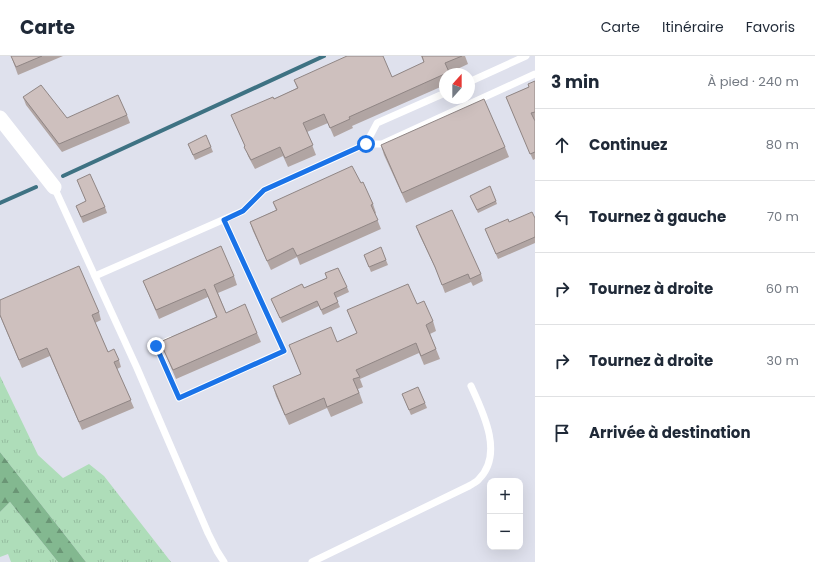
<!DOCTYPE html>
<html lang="fr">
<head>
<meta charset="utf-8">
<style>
	body { margin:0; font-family:Poppins,sans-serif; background:#f2f2f3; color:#1f2937 }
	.controls { position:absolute; right:12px; bottom:12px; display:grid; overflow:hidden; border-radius:8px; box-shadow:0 4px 16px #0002 }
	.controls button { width:36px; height:36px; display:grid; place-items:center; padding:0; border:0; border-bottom:1px solid #e0e1e3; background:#fff; color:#1f2937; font:20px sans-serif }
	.compass { position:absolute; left:439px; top:12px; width:36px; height:36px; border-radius:50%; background:#fff; box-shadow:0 4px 16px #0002; rotate:21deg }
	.stop { position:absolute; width:12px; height:12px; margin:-9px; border:3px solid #1a73e8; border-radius:50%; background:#fff }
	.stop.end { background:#1a73e8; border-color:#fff; box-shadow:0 1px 4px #0008 }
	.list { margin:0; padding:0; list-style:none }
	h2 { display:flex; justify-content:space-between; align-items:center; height:52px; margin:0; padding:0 16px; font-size:17px }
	h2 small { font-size:13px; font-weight:400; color:#747a83 }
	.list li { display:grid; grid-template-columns:26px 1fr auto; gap:12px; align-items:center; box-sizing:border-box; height:72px; padding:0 16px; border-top:1px solid #e0e1e3 }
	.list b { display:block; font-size:15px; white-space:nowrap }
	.list em { font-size:13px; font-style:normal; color:#747a83 }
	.icon { flex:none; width:22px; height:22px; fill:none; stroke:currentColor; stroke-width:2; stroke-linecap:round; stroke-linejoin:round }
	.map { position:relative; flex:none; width:535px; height:506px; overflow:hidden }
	header { display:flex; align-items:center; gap:24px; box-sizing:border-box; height:56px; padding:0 20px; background:#fff; border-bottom:1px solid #e0e1e3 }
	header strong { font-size:19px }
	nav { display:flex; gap:22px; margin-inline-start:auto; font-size:14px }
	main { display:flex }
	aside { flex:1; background:#fff }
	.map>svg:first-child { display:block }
</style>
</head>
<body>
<header>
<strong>Carte</strong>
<nav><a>Carte</a><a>Itinéraire</a><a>Favoris</a></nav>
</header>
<main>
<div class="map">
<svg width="535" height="506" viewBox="0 0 535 506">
	<defs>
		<pattern id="grass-tufts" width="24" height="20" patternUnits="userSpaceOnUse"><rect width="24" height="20" fill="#aeddb9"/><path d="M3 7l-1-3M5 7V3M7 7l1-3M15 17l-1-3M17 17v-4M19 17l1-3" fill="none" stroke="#95bd9f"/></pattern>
		<pattern id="forest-firs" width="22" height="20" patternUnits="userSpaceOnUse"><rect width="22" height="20" fill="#83b890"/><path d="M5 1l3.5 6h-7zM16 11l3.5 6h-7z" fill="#6a9575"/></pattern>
	</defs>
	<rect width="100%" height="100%" fill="#dfe1ed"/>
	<g fill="url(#grass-tufts)">
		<path d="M0,320L38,399L63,422L89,408L104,420L171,506H86L0,396Z"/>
		<path d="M10,446L58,506H11L8,498L0,501V456Z"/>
	</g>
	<path fill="url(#forest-firs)" d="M0,396L86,506H58L10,446L0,456Z"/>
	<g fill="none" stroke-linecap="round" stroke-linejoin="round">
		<g stroke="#3e7283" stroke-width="4">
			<path d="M63,120L324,0"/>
			<path d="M0,147L36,131"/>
		</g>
		<g stroke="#fff" stroke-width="7">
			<path d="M469,26L526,0"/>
			<path d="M366,88L377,67L445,37"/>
			<path d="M54,131L137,312L208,477L217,495L224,506"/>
			<path d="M95,220L243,155L264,134L366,88H382L535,18"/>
			<path d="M170,284L156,290L179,342L284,295L224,164"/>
			<path d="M312,506L469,430C472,428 477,426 479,423C504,398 483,356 471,330"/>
		</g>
		<path stroke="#fff" stroke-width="15" d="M0,62L54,131"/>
	</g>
	<g fill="#b1a5a3">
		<path d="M11,0H63L18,19Z"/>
		<path d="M421,0H465L468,8L449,17L450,18H445V29L352,70L353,72L334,81L328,67L307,76L316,99L288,111L283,100L255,113L248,100L245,90L231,59L274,43L297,32L294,24L392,21L424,7Z"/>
		<path d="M535,25V64H534L535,65V103L533,104L506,41L529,31Z"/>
		<path d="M23,41L67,62L127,59L130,67L62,96L26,49Z"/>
		<path d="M188,88L211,91L213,96L195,104Z"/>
		<path d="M381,89L505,91L509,101L406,147L384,99Z"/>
		<path d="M77,124L105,151L107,157L83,167L76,150L86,145Z"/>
		<path d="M361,127L373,148L376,157L375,158L381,173L300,209L297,201L271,214L253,175L250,166L276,154L273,146Z"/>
		<path d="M471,142L496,145L497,148L478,157Z"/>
		<path d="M535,162V187L498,203L485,173L509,166Z"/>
		<path d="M416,170L481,218L483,225L473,230L471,226L445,237L438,218L419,178Z"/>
		<path d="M364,199L386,204L388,209L371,216Z"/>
		<path d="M325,217L347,231L349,236L336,242L340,251L323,259L319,250L282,267L271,243L304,232L327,222Z"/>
		<path d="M234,220L237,229L218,237L226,257L257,277L261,286L176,323L160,286L216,261L208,241L159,263L143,225Z"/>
		<path d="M0,244L99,256L101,264L95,267L108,296L119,304L121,311L117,313L134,352L82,374L50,300L22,312L0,260Z"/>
		<path d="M417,248L433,265L436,275L430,278L440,303L424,309L419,297L360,323L363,331L358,333L363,347L331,361L327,352L289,369L276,340L273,330L301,318L289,289L337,286L357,277L347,254Z"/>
		<path d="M402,338L425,347L427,352L411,359Z"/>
	</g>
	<g fill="#cec0be" stroke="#908685">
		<path d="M11,0H42L16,11Z"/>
		<path d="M347,0H383L392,21L424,6L422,0H462L445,7L449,16L349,61L350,63L330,72L324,58L303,67L313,89L285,102L280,91L251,104L244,91L245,90L231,59L273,41L274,43L298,32L294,24Z"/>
		<path d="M535,25V56L531,57L535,65V96L530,98L506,41L529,31L528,28Z"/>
		<path d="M41,29L67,62L118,39L127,59L59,88L23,41Z"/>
		<path d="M484,43L505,91L402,137L381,89Z"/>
		<path d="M206,79L211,91L193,99L188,88Z"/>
		<path d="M352,110L361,127L363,126L373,148L371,149L378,164L297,200L293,192L267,205L250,166L277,154L273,146Z"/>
		<path d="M90,118L105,151L81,161L76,150L86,145L77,124Z"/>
		<path d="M490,130L496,145L477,154L470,140Z"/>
		<path d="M452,154L481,218L470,223L468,218L442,229L435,211L416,170Z"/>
		<path d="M532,156L535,162V181L496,198L485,173L508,163L509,166Z"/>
		<path d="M221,190L234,220L214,229L226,257L245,248L257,277L173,314L160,286L217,261L205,233L156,254L143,225Z"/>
		<path d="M381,191L386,204L369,211L364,199Z"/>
		<path d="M79,210L99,256L92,259L108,296L114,293L119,304L114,306L131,344L79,366L47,292L19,304L0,259V244Z"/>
		<path d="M338,212L347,231L334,237L338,246L321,254L317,245L280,262L271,243L302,228L304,232L327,222L325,217Z"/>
		<path d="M408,228L417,248L424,245L433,265L426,269L436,293L421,300L416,287L356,314L360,321L353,323L359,337L327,351L324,342L285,359L273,330L301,318L289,289L331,271L337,286L357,277L347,254Z"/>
		<path d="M418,331L425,347L409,354L402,338Z"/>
	</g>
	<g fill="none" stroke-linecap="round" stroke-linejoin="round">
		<path stroke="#1a73e8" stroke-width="5" d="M156,290L179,342L284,295L224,164L243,155L264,134L366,88"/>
	</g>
</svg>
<div class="controls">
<button>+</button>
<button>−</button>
</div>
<svg class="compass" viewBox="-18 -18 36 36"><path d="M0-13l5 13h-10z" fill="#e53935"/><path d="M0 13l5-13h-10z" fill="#747a83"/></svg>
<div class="stop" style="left:366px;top:88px"></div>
<div class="stop end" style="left:156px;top:290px"></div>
</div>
<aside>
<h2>3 min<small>À pied · 240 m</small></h2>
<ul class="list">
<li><svg class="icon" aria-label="ahead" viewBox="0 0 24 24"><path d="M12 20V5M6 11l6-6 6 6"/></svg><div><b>Continuez</b></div><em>80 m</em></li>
<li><svg class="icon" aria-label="left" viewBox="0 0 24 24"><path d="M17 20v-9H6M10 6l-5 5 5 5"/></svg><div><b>Tournez à gauche</b></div><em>70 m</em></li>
<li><svg class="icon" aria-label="right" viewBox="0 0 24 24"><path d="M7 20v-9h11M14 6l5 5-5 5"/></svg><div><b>Tournez à droite</b></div><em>60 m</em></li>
<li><svg class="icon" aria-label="right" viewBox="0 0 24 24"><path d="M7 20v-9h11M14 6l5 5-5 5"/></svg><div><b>Tournez à droite</b></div><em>30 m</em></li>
<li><svg class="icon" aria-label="arrive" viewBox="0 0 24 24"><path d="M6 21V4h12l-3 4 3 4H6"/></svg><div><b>Arrivée à destination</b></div></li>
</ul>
</aside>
</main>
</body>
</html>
